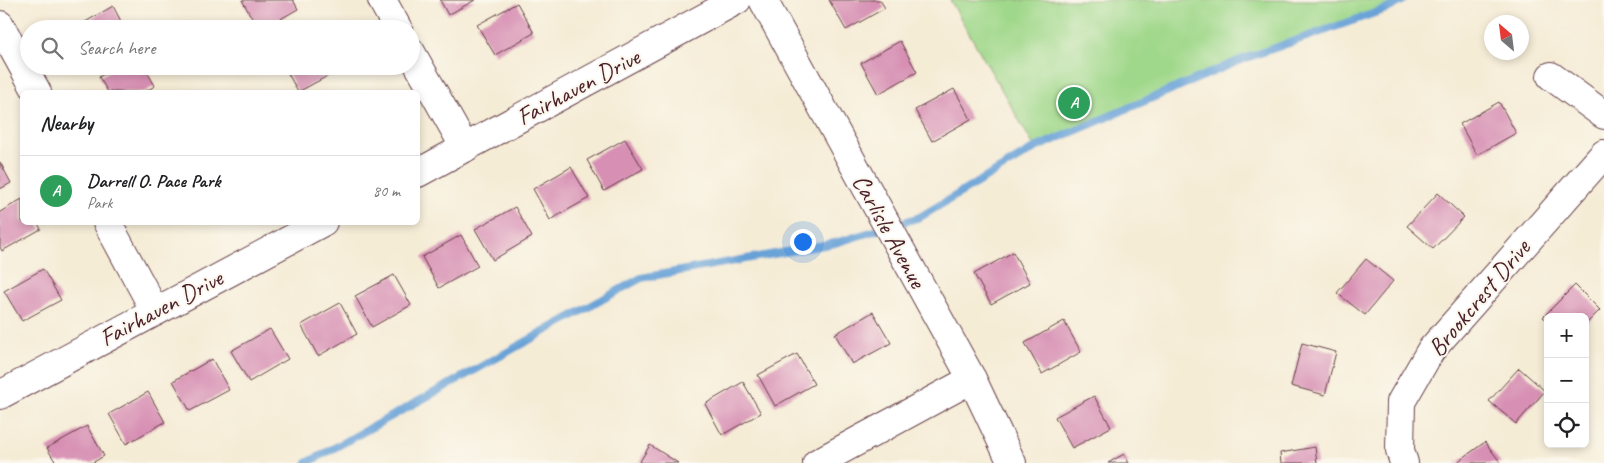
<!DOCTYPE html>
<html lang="en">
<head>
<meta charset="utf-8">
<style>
  :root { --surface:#fff; --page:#f6f6f6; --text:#202124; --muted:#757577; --line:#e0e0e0; --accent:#ea580c }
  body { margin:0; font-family:Caveat,sans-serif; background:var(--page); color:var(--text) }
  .controls { position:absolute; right:15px; bottom:15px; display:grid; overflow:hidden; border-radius:8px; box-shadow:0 2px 8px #0003 }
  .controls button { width:45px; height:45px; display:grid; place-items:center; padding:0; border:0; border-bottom:1px solid var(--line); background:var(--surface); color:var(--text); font:25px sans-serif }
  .compass { position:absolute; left:1484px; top:15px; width:45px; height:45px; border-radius:50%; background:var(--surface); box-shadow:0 2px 8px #0003; rotate:332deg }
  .you { position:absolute; left:802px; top:241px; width:18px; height:18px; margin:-12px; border:4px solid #fff; border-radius:50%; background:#1a73e8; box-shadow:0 0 0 8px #1a73e833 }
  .badge { display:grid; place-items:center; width:32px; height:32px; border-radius:50%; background:var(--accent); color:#fff; font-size:16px; font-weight:700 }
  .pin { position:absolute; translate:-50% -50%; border:2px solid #fff; box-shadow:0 1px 5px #0006 }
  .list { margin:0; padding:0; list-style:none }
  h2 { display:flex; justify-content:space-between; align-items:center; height:65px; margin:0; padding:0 20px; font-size:21px }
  h2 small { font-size:16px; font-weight:400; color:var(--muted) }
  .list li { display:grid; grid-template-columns:32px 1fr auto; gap:15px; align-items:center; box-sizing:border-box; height:70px; padding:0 20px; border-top:1px solid var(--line) }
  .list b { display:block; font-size:19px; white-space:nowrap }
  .list p { margin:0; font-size:16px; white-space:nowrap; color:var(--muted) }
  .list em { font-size:16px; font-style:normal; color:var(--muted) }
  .icon { flex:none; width:28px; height:28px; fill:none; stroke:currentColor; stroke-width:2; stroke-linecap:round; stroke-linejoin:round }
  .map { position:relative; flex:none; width:1604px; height:463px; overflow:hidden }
  .search { position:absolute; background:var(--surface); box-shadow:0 2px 8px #0003; left:20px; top:20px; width:400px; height:55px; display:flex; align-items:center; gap:12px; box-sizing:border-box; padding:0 18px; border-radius:28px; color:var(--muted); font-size:19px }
  .panel { position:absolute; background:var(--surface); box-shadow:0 2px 8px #0003; left:20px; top:90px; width:400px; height:135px; border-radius:8px }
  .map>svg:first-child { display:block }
</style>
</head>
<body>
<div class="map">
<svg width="1604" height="463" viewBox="0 0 1604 463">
  <rect width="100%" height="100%" fill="#fbf7ec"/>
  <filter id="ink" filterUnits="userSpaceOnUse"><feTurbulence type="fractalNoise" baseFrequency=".02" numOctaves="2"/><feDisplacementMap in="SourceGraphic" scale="10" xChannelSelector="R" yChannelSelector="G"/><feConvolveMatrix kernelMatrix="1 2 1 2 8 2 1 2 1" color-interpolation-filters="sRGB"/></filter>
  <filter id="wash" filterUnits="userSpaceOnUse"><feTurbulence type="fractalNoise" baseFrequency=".0096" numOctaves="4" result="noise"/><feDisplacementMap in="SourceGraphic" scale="20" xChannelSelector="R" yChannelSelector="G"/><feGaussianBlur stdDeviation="1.12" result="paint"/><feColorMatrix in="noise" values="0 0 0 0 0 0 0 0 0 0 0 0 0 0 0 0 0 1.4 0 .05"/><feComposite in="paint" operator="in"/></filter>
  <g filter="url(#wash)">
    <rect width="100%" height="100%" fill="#f5ecd6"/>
    <path fill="#a0d88b" stroke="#757c5b" d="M 950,0 L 1404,0 L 1389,8 L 1243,59 L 1035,148 Z"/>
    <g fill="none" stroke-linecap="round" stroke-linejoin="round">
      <path stroke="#67a1d7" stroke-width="8" d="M 307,463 L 641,278 L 835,243 L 920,217 L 1035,148 L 1243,59 L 1389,8 L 1404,0"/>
    </g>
    <g id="blocks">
      <g fill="#d78fb3">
        <path d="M 242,0 L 293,0 L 298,9 L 263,29 L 258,29 Z"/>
        <path d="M 440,0 L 475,0 L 448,15 Z"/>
        <path d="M 829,0 L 880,0 L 885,8 L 846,30 Z"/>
        <path d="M 517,3 L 534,33 L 495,55 L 477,25 Z"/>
        <path d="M 113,6 L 125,29 L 73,29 Z"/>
        <path d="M 900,41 L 917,72 L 878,94 L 861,63 Z"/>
        <path d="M 118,66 L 144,66 L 155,86 L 144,92 L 108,92 L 99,77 Z"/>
        <path d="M 284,66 L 335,66 L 337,71 L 298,92 Z"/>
        <path d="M 954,89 L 971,119 L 932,141 L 915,110 Z"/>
        <path d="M 1499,102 L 1516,133 L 1477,155 L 1460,124 Z"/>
        <path d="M 625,139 L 643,169 L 604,191 L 587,160 Z"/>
        <path d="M 0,162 L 11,183 L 0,189 Z"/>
        <path d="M 571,167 L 589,198 L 550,220 L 533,189 Z"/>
        <path d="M 1438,193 L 1464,217 L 1433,249 L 1407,226 Z"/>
        <path d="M 22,199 L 22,222 L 37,222 L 41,229 L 2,251 L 0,247 L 0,212 Z"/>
        <path d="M 515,207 L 532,237 L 493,260 L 475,229 Z"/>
        <path d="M 461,235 L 478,266 L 439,288 L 422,257 Z"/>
        <path d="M 1013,252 L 1030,283 L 991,304 L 974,274 Z"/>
        <path d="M 1366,259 L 1393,281 L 1365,315 L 1337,293 Z"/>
        <path d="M 43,269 L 61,300 L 22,321 L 4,291 Z"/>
        <path d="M 394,275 L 411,305 L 372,327 L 355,296 Z"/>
        <path d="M 1575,285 L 1600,310 L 1585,325 L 1585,317 L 1548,317 L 1548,321 L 1543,317 Z"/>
        <path d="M 340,303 L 357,334 L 318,356 L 301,325 Z"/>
        <path d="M 873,312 L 891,343 L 852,364 L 835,334 Z"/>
        <path d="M 1064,321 L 1081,352 L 1042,374 L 1025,343 Z"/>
        <path d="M 270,329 L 288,359 L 249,382 L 231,351 Z"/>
        <path d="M 1302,343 L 1336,352 L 1325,395 L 1291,386 Z"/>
        <path d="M 797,354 L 814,384 L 775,406 L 758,375 Z"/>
        <path d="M 212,359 L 229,390 L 190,411 L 173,381 Z"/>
        <path d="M 1519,368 L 1545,391 L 1516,424 L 1489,401 Z"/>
        <path d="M 743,382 L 761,413 L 722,435 L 705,404 Z"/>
        <path d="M 148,392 L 165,422 L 126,444 L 109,414 Z"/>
        <path d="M 1094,396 L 1111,427 L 1072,448 L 1055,417 Z"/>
        <path d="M 87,426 L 104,456 L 92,463 L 56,463 L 47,448 Z"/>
        <path d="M 1485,442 L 1501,463 L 1456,463 Z"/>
        <path d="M 650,445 L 678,463 L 639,463 Z"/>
        <path d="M 1315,447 L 1317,463 L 1281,463 L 1280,453 Z"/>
        <path d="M 1124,454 L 1129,463 L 1108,463 Z"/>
      </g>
    </g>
  </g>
  <g filter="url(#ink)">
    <use href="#blocks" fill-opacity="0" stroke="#643e45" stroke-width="1"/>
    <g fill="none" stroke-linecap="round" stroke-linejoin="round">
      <defs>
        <g id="minor">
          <path d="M 382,0 L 398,29"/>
          <path d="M 763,0 L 972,379 L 1012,463"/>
          <path d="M 0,25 L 37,92"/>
          <path d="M 411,52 L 465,148"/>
          <path d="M 1551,76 L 1604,115"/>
          <path d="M 418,173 L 737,0"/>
          <path d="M 107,222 L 155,311"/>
          <path d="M 0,395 L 323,222"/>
          <path d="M 817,463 L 972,379"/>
          <path d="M 1404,463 L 1400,450 L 1401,402 L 1431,350 L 1604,154"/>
        </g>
      </defs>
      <use href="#minor" stroke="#643e45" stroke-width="30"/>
      <use href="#minor" stroke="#fff" stroke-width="28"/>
    </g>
  </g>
  <g text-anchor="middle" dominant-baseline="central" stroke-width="4" stroke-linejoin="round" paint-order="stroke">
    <g font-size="25" fill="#4a1f2b" stroke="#fbf7ec">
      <text transform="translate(578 87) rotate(-28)">Fairhaven Drive</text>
      <text transform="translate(889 231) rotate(61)">Carlisle Avenue</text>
      <text transform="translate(1479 298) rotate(-50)">Brookcrest Drive</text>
      <text transform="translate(161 308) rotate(-28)">Fairhaven Drive</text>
    </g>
  </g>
</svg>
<div class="controls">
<button>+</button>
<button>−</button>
<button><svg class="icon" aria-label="locate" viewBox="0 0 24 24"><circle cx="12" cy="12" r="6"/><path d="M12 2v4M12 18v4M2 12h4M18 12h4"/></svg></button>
</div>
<svg class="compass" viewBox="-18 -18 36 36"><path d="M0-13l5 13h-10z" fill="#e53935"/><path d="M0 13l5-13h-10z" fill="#757577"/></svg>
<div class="you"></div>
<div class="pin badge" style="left:1074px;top:103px;background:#2e9e5b">A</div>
<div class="search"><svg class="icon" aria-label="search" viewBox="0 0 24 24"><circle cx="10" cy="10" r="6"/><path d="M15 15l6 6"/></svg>Search here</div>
<section class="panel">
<h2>Nearby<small></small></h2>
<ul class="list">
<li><span class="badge" style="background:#2e9e5b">A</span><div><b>Darrell O. Pace Park</b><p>Park</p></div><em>80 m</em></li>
</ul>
</section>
</div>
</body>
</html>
